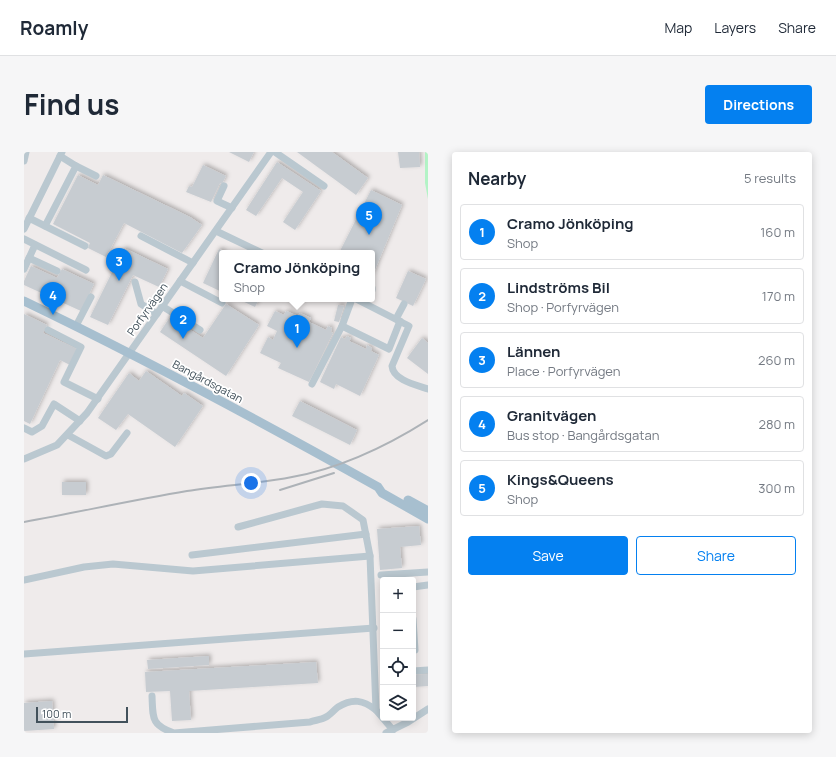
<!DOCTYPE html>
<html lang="en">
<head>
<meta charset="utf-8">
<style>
  :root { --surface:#fff; --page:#f6f6f7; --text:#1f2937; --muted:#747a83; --line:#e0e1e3; --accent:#0480f0 }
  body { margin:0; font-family:Manrope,sans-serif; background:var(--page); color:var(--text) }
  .controls { position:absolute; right:12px; bottom:12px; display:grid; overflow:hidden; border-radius:4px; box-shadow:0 2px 10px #0003 }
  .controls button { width:36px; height:36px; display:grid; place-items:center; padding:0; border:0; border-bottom:1px solid var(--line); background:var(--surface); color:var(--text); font:20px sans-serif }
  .scale { position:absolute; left:12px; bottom:10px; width:92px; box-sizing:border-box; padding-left:4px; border:2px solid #42515b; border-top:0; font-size:11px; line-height:14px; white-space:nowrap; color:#42515b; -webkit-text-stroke:3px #fff; paint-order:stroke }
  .you { position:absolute; left:227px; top:331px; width:14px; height:14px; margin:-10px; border:3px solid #fff; border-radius:50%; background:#1a73e8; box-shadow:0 0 0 6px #1a73e833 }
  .badge { display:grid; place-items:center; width:26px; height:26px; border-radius:50%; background:var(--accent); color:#fff; font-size:13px; font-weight:700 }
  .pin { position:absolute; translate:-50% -33px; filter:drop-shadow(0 1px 2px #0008) }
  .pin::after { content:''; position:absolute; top:21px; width:14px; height:12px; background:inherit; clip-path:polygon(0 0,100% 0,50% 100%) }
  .popup { position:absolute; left:195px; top:98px; width:156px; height:52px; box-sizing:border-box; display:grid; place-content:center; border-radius:4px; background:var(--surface); filter:drop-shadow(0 1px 3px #0005); font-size:13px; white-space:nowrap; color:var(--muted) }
  .popup b { font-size:15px; color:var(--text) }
  .popup::after { content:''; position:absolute; left:50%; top:100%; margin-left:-8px; border:8px solid transparent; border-top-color:var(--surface) }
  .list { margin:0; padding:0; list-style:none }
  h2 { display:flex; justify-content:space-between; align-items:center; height:52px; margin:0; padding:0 16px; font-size:17px }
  h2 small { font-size:13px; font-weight:400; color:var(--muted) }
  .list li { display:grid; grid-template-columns:26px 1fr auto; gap:12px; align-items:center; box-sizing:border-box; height:56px; margin:0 8px 8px; padding:0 8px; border:1px solid var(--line); border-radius:4px }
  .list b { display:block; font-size:15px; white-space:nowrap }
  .list p { margin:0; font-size:13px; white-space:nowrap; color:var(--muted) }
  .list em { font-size:13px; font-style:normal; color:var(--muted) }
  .actions { display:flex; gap:8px; padding:12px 16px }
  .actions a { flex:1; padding:9px 0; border:1px solid var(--accent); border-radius:4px; text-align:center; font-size:14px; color:var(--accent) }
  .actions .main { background:var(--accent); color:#fff }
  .icon { flex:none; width:22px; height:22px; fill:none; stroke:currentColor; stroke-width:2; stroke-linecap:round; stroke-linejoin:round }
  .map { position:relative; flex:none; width:404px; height:581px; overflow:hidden; border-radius:4px }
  header { display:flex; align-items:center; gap:24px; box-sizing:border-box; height:56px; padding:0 20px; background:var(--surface); border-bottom:1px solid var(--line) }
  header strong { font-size:19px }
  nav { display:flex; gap:22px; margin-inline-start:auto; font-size:14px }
  .intro { display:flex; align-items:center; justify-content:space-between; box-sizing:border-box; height:96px; padding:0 24px }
  h1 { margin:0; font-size:28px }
  .button { padding:10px 18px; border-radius:4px; background:var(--accent); color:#fff; font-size:14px; font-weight:700 }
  main { display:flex; gap:24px; padding:0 24px }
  aside { flex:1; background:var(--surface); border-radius:4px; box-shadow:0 2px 10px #0003 }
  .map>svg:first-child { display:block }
</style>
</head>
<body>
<header>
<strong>Roamly</strong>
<nav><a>Map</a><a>Layers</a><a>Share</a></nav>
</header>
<div class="intro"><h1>Find us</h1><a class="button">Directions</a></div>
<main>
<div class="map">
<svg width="404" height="581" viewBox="0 0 404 581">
  <defs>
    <filter id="shadow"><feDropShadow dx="2" dy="-2" stdDeviation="2" flood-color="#0004"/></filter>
  </defs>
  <rect width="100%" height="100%" fill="#efebeb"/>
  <path fill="#b3f3c6" d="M 401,0 L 404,0 L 404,47 L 401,31 Z"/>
  <g fill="#c7ccd1" filter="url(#shadow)">
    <path d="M 205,0 L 230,0 L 225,10 Z"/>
    <path d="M 273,0 L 308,0 L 344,26 L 332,43 Z"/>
    <path d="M 374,0 L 395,0 L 396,15 L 376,16 Z"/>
    <path d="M 253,10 L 297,39 L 271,78 L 259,70 L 279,40 L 258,26 L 232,64 L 222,58 Z"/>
    <path d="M 179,13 L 202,24 L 198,32 L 196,31 L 187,50 L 162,40 L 165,34 L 168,35 Z"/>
    <path d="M 54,23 L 74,33 L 79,23 L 166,65 L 178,73 L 158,101 L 100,71 L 82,105 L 64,96 L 66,91 L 29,72 Z"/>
    <path d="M 347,38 L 378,53 L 348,125 L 348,101 L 315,101 Z"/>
    <path d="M 100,96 L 144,117 L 135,135 L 109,123 L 84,173 L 66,165 Z"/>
    <path d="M 195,97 L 204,101 L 198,101 L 198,140 L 179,131 Z"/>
    <path d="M 7,114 L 33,126 L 38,117 L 70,132 L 57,159 L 0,133 L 0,129 Z"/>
    <path d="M 384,119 L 402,127 L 389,154 L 372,146 Z"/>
    <path d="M 214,147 L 235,147 L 231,155 Z"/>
    <path d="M 202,152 L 235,173 L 202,224 L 136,180 L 146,165 L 179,186 Z"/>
    <path d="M 314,153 L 320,154 L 315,170 L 310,169 Z"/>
    <path d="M 251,159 L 260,163 L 262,159 L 274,164 L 276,161 L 287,166 L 285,170 L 302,178 L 304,174 L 308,176 L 307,180 L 309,181 L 285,230 L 254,216 L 257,211 L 236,201 L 244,185 L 249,188 L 253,179 L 243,174 Z"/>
    <path d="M 0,162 L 23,173 L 19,181 L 53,197 L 46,213 L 36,208 L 6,272 L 0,269 Z"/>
    <path d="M 323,184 L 327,186 L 325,189 L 342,197 L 343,193 L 348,196 L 347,199 L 355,203 L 336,244 L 312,232 L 310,237 L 296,230 L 317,185 L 321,187 Z"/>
    <path d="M 398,186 L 404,191 L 404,222 L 383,206 Z"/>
    <path d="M 122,219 L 158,244 L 160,241 L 179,254 L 151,295 L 104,262 L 92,278 L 74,266 L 105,221 L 115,229 Z"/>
    <path d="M 276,249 L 333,278 L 326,293 L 268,264 Z"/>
    <rect x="38" y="330" width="24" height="13"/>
    <path d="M 395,374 L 397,393 L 376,395 L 378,416 L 356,418 L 353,377 Z"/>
    <path d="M 185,504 L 185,513 L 124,517 L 123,508 Z"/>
    <path d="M 292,510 L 294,531 L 165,539 L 167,568 L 148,569 L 146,539 L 122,540 L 121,520 Z"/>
    <path d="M 404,522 L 404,534 L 389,535 L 389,523 Z"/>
    <path d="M 28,549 L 30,577 L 0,579 L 0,551 Z"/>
  </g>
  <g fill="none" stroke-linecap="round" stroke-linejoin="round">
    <g stroke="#bac8d0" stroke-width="7">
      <path d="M 251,0 L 300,34"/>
      <path d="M 0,9 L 2,0"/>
      <path d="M 52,14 L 72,24"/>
      <path d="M 200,34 L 193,49 L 208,56"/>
      <path d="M 5,66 L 61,94"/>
      <path d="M 21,74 L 52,14 L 36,4"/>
      <path d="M 0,77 L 38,0"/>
      <path d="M 192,79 L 238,101"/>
      <path d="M 117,84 L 169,111"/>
      <path d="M 0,87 L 62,118"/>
      <path d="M 5,106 L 33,119"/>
      <path d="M 0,117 L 11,93"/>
      <path d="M 156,129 L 198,151"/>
      <path d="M 111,130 L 117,152 L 133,162"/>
      <path d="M 348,136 L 348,138"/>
      <path d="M 332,147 L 385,174 L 368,214 C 369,228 392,233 404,237"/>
      <path d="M 138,154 L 176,178"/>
      <path d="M 372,167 L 380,152"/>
      <path d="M 52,174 L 67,145"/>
      <path d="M 318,174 L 365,197 L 376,169"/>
      <path d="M 24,178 L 57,195 L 40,230 L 74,247"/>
      <path d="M 288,232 L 318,174 L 328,147"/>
      <path d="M 0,276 L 8,280 L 18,274 L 30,252 L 56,269"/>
      <path d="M 44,283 L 82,304 L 87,302 L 103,281"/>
      <path d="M 0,307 L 33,293 L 63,261 L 247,0"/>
      <path d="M 214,375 L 298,352 L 319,354 L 339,368 L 346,404 L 352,558 L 369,578"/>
      <path d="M 168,403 L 342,382"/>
      <path d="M 357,423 L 404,420"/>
      <path d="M 0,428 L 60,415 L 89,412 L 169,419 L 346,404"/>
      <path d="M 389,435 L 404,433"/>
      <path d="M 389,467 L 391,498"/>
      <path d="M 0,502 L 350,476"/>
      <path d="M 389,519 L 404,518"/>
      <path d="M 128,544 C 129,566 127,573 150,581 L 286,570 C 291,568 297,568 302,565 C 306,563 310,558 314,555 C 329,546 339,548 352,558"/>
      <path d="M 362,581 L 384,570 L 404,557"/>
    </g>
    <g stroke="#a7bfcf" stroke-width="9">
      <path d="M 0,149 C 121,207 238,270 354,335 L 358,341 L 404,367"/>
      <path d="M 384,348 L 404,359"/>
    </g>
    <g stroke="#adb2b7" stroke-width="2">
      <path d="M 256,338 L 310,321"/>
      <path d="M 0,370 C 55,360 109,348 163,339 C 198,333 234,332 268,325 C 317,316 363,294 404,268"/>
    </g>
  </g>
  <g text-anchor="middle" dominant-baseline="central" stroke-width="3.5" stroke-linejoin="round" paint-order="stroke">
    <g font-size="11" fill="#42515b" stroke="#fff">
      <text transform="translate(123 157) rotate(-55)">Porfyrvägen</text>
      <text transform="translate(184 229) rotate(28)">Bangårdsgatan</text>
    </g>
  </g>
</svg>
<div class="controls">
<button>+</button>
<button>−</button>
<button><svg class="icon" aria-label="locate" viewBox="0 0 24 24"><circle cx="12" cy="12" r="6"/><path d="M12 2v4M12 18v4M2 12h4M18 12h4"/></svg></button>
<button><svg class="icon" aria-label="layers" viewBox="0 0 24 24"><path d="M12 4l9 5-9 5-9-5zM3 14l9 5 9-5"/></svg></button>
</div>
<div class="scale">100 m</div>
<div class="you"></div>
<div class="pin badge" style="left:273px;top:196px">1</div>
<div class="popup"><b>Cramo Jönköping</b>Shop</div>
<div class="pin badge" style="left:159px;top:187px">2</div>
<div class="pin badge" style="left:95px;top:129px">3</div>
<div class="pin badge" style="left:29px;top:163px">4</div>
<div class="pin badge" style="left:345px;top:83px">5</div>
</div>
<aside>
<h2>Nearby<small>5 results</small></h2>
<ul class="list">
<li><span class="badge">1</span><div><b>Cramo Jönköping</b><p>Shop</p></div><em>160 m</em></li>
<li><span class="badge">2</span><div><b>Lindströms Bil</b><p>Shop · Porfyrvägen</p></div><em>170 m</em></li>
<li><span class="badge">3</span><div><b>Lännen</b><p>Place · Porfyrvägen</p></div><em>260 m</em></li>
<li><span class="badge">4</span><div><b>Granitvägen</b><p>Bus stop · Bangårdsgatan</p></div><em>280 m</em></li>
<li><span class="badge">5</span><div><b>Kings&amp;Queens</b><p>Shop</p></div><em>300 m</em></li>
</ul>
<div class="actions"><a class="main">Save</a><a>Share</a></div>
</aside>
</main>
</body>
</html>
